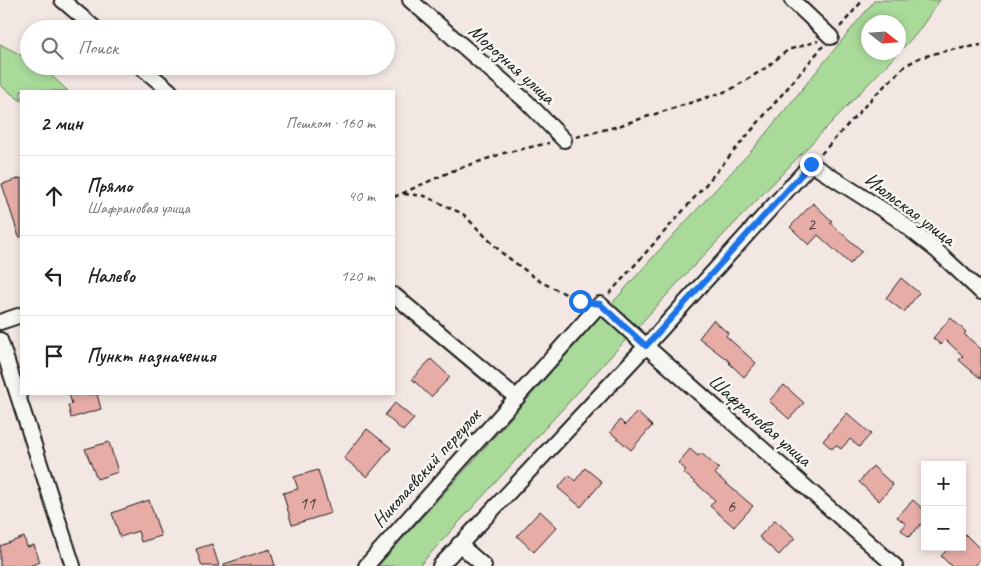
<!DOCTYPE html>
<html lang="ru">
<head>
<meta charset="utf-8">
<style>
  :root { --surface:#fff; --page:#f2f2f2; --text:#222; --muted:#767676; --line:#e0e0e0 }
  body { margin:0; font-family:Caveat,sans-serif; background:var(--page); color:var(--text) }
  .controls { position:absolute; right:15px; bottom:15px; display:grid; overflow:hidden; border-radius:0px; box-shadow:0 2px 8px #0003 }
  .controls button { width:45px; height:45px; display:grid; place-items:center; padding:0; border:0; border-bottom:1px solid var(--line); background:var(--surface); color:var(--text); font:25px sans-serif }
  .compass { position:absolute; left:861px; top:15px; width:45px; height:45px; border-radius:50%; background:var(--surface); box-shadow:0 2px 8px #0003; rotate:107deg }
  .stop { position:absolute; width:15px; height:15px; margin:-11px; border:4px solid #1a73e8; border-radius:50%; background:#fff }
  .stop.end { background:#1a73e8; border-color:#fff; box-shadow:0 1px 5px #0008 }
  .list { margin:0; padding:0; list-style:none }
  h2 { display:flex; justify-content:space-between; align-items:center; height:65px; margin:0; padding:0 20px; font-size:21px }
  h2 small { font-size:16px; font-weight:400; color:var(--muted) }
  .list li { display:grid; grid-template-columns:32px 1fr auto; gap:15px; align-items:center; box-sizing:border-box; height:80px; padding:0 20px; border-top:1px solid var(--line) }
  .list b { display:block; font-size:19px; white-space:nowrap }
  .list p { margin:0; font-size:16px; white-space:nowrap; color:var(--muted) }
  .list em { font-size:16px; font-style:normal; color:var(--muted) }
  .icon { flex:none; width:28px; height:28px; fill:none; stroke:currentColor; stroke-width:2; stroke-linecap:round; stroke-linejoin:round }
  .map { position:relative; flex:none; width:981px; height:566px; overflow:hidden }
  .search { position:absolute; background:var(--surface); box-shadow:0 2px 8px #0003; left:20px; top:20px; width:375px; height:55px; display:flex; align-items:center; gap:12px; box-sizing:border-box; padding:0 18px; border-radius:28px; color:var(--muted); font-size:19px }
  .panel { position:absolute; background:var(--surface); box-shadow:0 2px 8px #0003; left:20px; top:90px; width:375px; height:305px; border-radius:0px }
  .map>svg:first-child { display:block }
</style>
</head>
<body>
<div class="map">
<svg width="981" height="566" viewBox="0 0 981 566">
  <rect width="100%" height="100%" fill="#f3e7e3"/>
  <filter id="ink" filterUnits="userSpaceOnUse"><feTurbulence type="fractalNoise" baseFrequency=".02" numOctaves="2"/><feDisplacementMap in="SourceGraphic" scale="10" xChannelSelector="R" yChannelSelector="G"/><feConvolveMatrix kernelMatrix="1 2 1 2 8 2 1 2 1" color-interpolation-filters="sRGB"/></filter>
  <g filter="url(#ink)">
    <g fill="#a9da9a" stroke="#627b5b">
      <path d="M 875,0 L 940,0 L 917,33 L 899,52 L 898,22 L 868,22 L 868,52 L 898,53 L 686,274 L 419,566 L 378,566 L 465,470 L 653,257 L 753,149 Z"/>
      <path d="M 0,44 L 29,59 L 29,66 L 41,66 L 68,91 L 21,91 L 21,101 L 0,85 Z"/>
    </g>
    <g fill="#e7aca6" stroke="#1c1c1c">
      <path d="M 21,178 L 21,237 L 19,237 L 2,184 Z"/>
      <path d="M 813,203 L 832,221 L 830,223 L 862,251 L 850,264 L 818,235 L 809,245 L 790,227 Z"/>
      <path d="M 901,278 L 919,293 L 904,312 L 886,298 Z"/>
      <path d="M 951,318 L 966,332 L 964,334 L 981,349 L 981,379 L 959,360 L 963,356 L 946,340 L 941,345 L 933,338 Z"/>
      <path d="M 713,320 L 728,333 L 726,336 L 756,363 L 744,377 L 729,363 L 730,362 L 699,338 Z"/>
      <path d="M 431,359 L 450,377 L 431,397 L 412,379 Z"/>
      <path d="M 784,385 L 804,403 L 789,419 L 769,401 Z"/>
      <path d="M 69,394 L 97,394 L 101,409 L 71,418 L 68,405 L 72,404 Z"/>
      <path d="M 395,403 L 414,419 L 403,431 L 385,415 Z"/>
      <path d="M 637,412 L 652,426 L 631,450 L 610,432 L 620,420 L 625,425 Z"/>
      <path d="M 847,413 L 871,434 L 859,447 L 850,439 L 841,449 L 836,445 L 832,449 L 823,441 Z"/>
      <path d="M 367,429 L 391,448 L 367,477 L 344,458 Z"/>
      <path d="M 109,442 L 118,472 L 97,479 L 85,449 Z"/>
      <path d="M 690,449 L 698,456 L 701,453 L 719,469 L 715,474 L 753,506 L 734,527 L 710,506 L 715,500 L 683,472 L 686,470 L 678,463 Z"/>
      <path d="M 873,466 L 893,485 L 879,501 L 859,482 Z"/>
      <path d="M 585,468 L 602,482 L 581,507 L 558,488 L 569,475 L 575,481 Z"/>
      <path d="M 318,470 L 331,513 L 292,525 L 283,493 L 298,489 L 294,477 Z"/>
      <path d="M 149,500 L 161,536 L 141,542 L 138,531 L 120,537 L 112,513 Z"/>
      <path d="M 913,500 L 925,511 L 925,520 L 909,537 L 901,530 L 906,524 L 897,517 Z"/>
      <path d="M 540,511 L 557,527 L 534,552 L 517,536 Z"/>
      <path d="M 775,520 L 795,538 L 779,555 L 759,537 Z"/>
      <path d="M 962,531 L 981,550 L 981,559 L 973,566 L 951,566 L 941,556 L 950,547 L 962,547 Z"/>
      <path d="M 24,537 L 27,547 L 34,545 L 40,562 L 29,566 L 0,566 L 0,546 Z"/>
      <path d="M 212,544 L 219,566 L 202,566 L 196,549 Z"/>
      <path d="M 270,549 L 275,566 L 224,566 L 224,564 Z"/>
    </g>
    <g fill="none" stroke-linecap="round" stroke-linejoin="round">
      <defs>
        <g id="minor">
          <path d="M 62,0 L 96,29"/>
          <path d="M 410,0 L 527,102 L 564,140"/>
          <path d="M 792,0 L 831,37"/>
          <path d="M 140,66 L 170,91"/>
          <path d="M 394,295 L 517,398"/>
          <path d="M 0,322 L 21,315"/>
          <path d="M 0,340 L 73,566"/>
          <path d="M 459,544 L 484,566"/>
          <path d="M 366,566 L 600,304 L 646,346 L 895,566"/>
          <path d="M 440,566 L 646,346 L 811,164 L 896,218 L 936,250 L 981,292"/>
        </g>
      </defs>
      <use href="#minor" stroke="#1c1c1c" stroke-width="18"/>
      <g stroke="#1c1c1c" stroke-width="2.5" stroke-dasharray="5 4" stroke-linecap="butt">
        <path d="M 840,27 L 863,0"/>
        <path d="M 576,137 L 615,127 L 730,90 L 764,69 L 788,50 L 818,41"/>
        <path d="M 821,154 L 873,97 L 905,66 L 919,58 L 940,52 L 981,45"/>
        <path d="M 404,194 L 425,196 L 463,214 L 502,253 L 541,282 L 580,301 L 584,301"/>
        <path d="M 394,197 L 452,171 L 504,153 L 549,143"/>
        <path d="M 609,294 L 690,203 L 823,46"/>
      </g>
      <use href="#minor" stroke="#f6f6f2" stroke-width="14"/>
    </g>
  </g>
  <g fill="none" stroke-linecap="round" stroke-linejoin="round" filter="url(#ink)">
    <path stroke="#1a73e8" stroke-width="6" d="M 580,301 L 600,304 L 646,346 L 811,164"/>
  </g>
  <g text-anchor="middle" dominant-baseline="central" stroke-width="5" stroke-linejoin="round" paint-order="stroke">
    <g font-size="18" fill="#4f403e">
      <text x="811" y="224">2</text>
      <text x="307" y="503">11</text>
      <text x="731" y="506">6</text>
    </g>
    <g font-size="20" fill="#1c1c1c" stroke="#f6f6f2">
      <text transform="translate(512 64) rotate(42)">Морозная улица</text>
      <text transform="translate(910 209) rotate(37)">Июльская улица</text>
      <text transform="translate(760 420) rotate(41)">Шафрановая улица</text>
      <text transform="translate(426 468) rotate(-48)">Николаевский переулок</text>
    </g>
  </g>
</svg>
<div class="controls">
<button>+</button>
<button>−</button>
</div>
<svg class="compass" viewBox="-18 -18 36 36"><path d="M0-13l5 13h-10z" fill="#e53935"/><path d="M0 13l5-13h-10z" fill="#767676"/></svg>
<div class="stop" style="left:580px;top:301px"></div>
<div class="stop end" style="left:811px;top:164px"></div>
<div class="search"><svg class="icon" aria-label="search" viewBox="0 0 24 24"><circle cx="10" cy="10" r="6"/><path d="M15 15l6 6"/></svg>Поиск</div>
<section class="panel">
<h2>2 мин<small>Пешком · 160 m</small></h2>
<ul class="list">
<li><svg class="icon" aria-label="ahead" viewBox="0 0 24 24"><path d="M12 20V5M6 11l6-6 6 6"/></svg><div><b>Прямо</b><p>Шафрановая улица</p></div><em>40 m</em></li>
<li><svg class="icon" aria-label="left" viewBox="0 0 24 24"><path d="M17 20v-9H6M10 6l-5 5 5 5"/></svg><div><b>Налево</b></div><em>120 m</em></li>
<li><svg class="icon" aria-label="arrive" viewBox="0 0 24 24"><path d="M6 21V4h12l-3 4 3 4H6"/></svg><div><b>Пункт назначения</b></div></li>
</ul>
</section>
</div>
</body>
</html>
